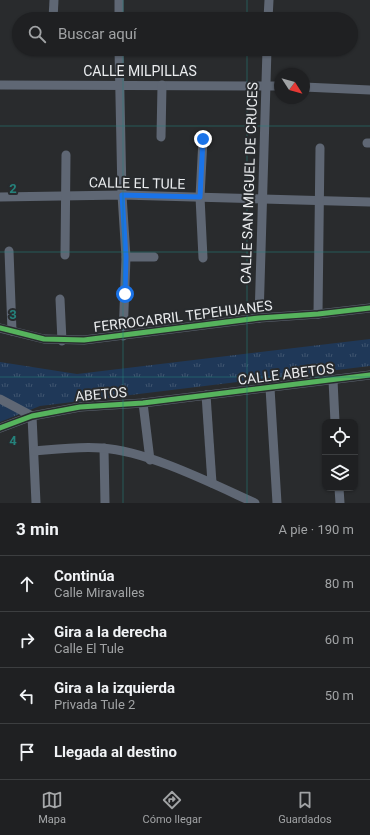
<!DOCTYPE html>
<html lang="es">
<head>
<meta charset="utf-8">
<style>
  :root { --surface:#1f2022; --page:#2c2d2f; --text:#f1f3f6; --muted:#a1a3a5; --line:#3c3e40; --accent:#a6a8aa }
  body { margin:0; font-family:Roboto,sans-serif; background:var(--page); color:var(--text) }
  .controls { position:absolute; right:12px; bottom:12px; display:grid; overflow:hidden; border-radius:8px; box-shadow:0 1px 3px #0004 }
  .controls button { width:36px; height:36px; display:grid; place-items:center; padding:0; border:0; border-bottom:1px solid var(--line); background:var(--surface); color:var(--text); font:20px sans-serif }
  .compass { position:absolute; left:274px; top:68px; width:36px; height:36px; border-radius:50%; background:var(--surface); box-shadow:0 1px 3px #0004; rotate:126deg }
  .stop { position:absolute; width:12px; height:12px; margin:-9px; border:3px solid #1a73e8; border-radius:50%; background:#fff }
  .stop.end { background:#1a73e8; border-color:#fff; box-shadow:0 1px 4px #0008 }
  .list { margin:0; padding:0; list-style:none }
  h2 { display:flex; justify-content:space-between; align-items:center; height:52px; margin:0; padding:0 16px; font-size:17px }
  h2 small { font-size:13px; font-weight:400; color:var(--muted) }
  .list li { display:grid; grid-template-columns:26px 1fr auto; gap:12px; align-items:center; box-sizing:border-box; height:56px; padding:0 16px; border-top:1px solid var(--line) }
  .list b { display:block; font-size:15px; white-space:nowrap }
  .list p { margin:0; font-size:13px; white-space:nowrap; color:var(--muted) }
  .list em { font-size:13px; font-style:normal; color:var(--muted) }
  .icon { flex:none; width:22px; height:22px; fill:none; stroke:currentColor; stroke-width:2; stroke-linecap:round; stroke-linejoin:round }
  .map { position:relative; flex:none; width:370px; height:503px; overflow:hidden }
  .search { position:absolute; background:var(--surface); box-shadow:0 1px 3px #0004; left:12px; right:12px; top:12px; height:44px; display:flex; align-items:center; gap:10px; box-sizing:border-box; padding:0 14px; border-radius:22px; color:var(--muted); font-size:15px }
  .sheet { height:276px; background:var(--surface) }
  nav { display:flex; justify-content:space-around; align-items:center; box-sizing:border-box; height:56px; border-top:1px solid var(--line); background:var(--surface); font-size:11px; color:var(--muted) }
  nav a { display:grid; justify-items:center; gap:2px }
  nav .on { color:var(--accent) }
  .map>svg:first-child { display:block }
</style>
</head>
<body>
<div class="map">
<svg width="370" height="503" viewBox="0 0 370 503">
  <defs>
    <pattern id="grass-tufts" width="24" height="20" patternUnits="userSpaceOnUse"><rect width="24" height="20" fill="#1f3858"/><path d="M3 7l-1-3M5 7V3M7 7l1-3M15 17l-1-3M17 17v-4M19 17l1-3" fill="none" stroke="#405570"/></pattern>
  </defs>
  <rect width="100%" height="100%" fill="#292b2d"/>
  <path fill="url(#grass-tufts)" d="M 370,339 L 370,366 L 40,406 L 0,422 L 0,362 L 77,374 Z"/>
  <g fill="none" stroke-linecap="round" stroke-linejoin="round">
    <g stroke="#5f6774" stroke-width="9">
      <path d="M 119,0 L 119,19"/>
      <path d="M 53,19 L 54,0"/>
      <path d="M 268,19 L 269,0"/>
      <path d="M 119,49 L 122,195 L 126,257 L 123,336"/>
      <path d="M 0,85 L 280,86"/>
      <path d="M 304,87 L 370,90"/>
      <path d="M 161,137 L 162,85"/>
      <path d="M 367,143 L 370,143"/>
      <path d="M 0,197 L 122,195 L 370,202"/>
      <path d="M 9,251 L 12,331"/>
      <path d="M 65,255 L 66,155"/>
      <path d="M 126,257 L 154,257"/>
      <path d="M 203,258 L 200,197 L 203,139"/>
      <path d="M 60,299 L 62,341"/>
      <path d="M 318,314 L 320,148"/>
      <path d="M 259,318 L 267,49"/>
      <path d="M 0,328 L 44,339 L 84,340 L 259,318 L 318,314 L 370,308"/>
      <path d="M 333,380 L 335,422"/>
      <path d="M 270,388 L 277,503"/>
      <path d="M 206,395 L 212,483"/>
      <path d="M 0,399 L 32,416 L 36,503"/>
      <path d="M 143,403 L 150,460"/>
      <path d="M 0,428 L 32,416 L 80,407 L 143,403 L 370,375"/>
      <path d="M 104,448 L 105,503"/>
      <path d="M 35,451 C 57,449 80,446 102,448 C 148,451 213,484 255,503"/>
      <path d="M 339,488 L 340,503"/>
    </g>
    <defs>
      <g id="cycleway">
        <path d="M 0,328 L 44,339 L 84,340 L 259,318 L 318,314 L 370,308"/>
        <path d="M 0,428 L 32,416 L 80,407 L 143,403 L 370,375"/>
      </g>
    </defs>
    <use href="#cycleway" stroke="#282b2e" stroke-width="8"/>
    <use href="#cycleway" stroke="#56b35d" stroke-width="5"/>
  </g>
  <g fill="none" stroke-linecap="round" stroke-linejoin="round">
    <path stroke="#1a73e8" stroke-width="5" d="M 125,294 L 126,257 L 122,195 L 200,197 L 203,139"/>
  </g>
  <path fill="none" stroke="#25827b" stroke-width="1" stroke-opacity="0.55" d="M 123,0 L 123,19M 247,0 L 247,19M 123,49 L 123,503M 247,49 L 247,503M 0,126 L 370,126M 0,252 L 370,252M 0,377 L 370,377"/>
  <g text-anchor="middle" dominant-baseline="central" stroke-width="4" stroke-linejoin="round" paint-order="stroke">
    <g font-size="14" fill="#eaecee" stroke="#282b2e">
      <text x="140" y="71">CALLE MILPILLAS</text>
      <text transform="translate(137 183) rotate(1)">CALLE EL TULE</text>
      <text transform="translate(249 183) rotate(-88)">CALLE SAN MIGUEL DE CRUCES</text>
      <text transform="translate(183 316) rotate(-7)">FERROCARRIL TEPEHUANES</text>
      <text transform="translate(286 374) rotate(-7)">CALLE ABETOS</text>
      <text transform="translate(101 394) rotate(-5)">ABETOS</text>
    </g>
  </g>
  <g font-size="13" text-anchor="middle" font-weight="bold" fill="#25827b" stroke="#282b2e" stroke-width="4" stroke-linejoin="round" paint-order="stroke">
    <text x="13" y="193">2</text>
    <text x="13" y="319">3</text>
    <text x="13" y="445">4</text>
  </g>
</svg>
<div class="controls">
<button><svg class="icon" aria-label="locate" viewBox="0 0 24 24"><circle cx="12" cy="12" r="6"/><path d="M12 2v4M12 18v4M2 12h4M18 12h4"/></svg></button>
<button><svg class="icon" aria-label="layers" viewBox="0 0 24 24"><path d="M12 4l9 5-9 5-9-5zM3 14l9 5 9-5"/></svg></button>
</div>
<svg class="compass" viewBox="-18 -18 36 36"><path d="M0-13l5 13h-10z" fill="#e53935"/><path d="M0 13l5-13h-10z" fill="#a1a3a5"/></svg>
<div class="stop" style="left:125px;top:294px"></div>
<div class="stop end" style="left:203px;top:139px"></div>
<div class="search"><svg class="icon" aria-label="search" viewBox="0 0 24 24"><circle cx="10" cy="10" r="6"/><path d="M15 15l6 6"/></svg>Buscar aquí</div>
</div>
<section class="sheet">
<h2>3 min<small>A pie · 190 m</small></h2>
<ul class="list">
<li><svg class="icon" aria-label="ahead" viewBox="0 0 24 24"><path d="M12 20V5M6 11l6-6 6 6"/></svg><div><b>Continúa</b><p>Calle Miravalles</p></div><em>80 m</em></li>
<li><svg class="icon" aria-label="right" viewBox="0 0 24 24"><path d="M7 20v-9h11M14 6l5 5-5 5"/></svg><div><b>Gira a la derecha</b><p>Calle El Tule</p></div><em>60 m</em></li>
<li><svg class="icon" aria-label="left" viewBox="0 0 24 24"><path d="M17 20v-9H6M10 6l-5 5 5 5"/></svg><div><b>Gira a la izquierda</b><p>Privada Tule 2</p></div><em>50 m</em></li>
<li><svg class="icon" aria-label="arrive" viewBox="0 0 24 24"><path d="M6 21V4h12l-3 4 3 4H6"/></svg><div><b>Llegada al destino</b></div></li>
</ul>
</section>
<nav>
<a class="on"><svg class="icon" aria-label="map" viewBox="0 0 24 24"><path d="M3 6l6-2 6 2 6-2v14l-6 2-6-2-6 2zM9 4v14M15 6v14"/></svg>Mapa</a>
<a><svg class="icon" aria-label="directions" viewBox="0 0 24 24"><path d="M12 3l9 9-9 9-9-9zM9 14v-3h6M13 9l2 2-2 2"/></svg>Cómo llegar</a>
<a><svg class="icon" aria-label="saved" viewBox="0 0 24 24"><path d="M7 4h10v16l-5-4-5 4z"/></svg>Guardados</a>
</nav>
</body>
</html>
